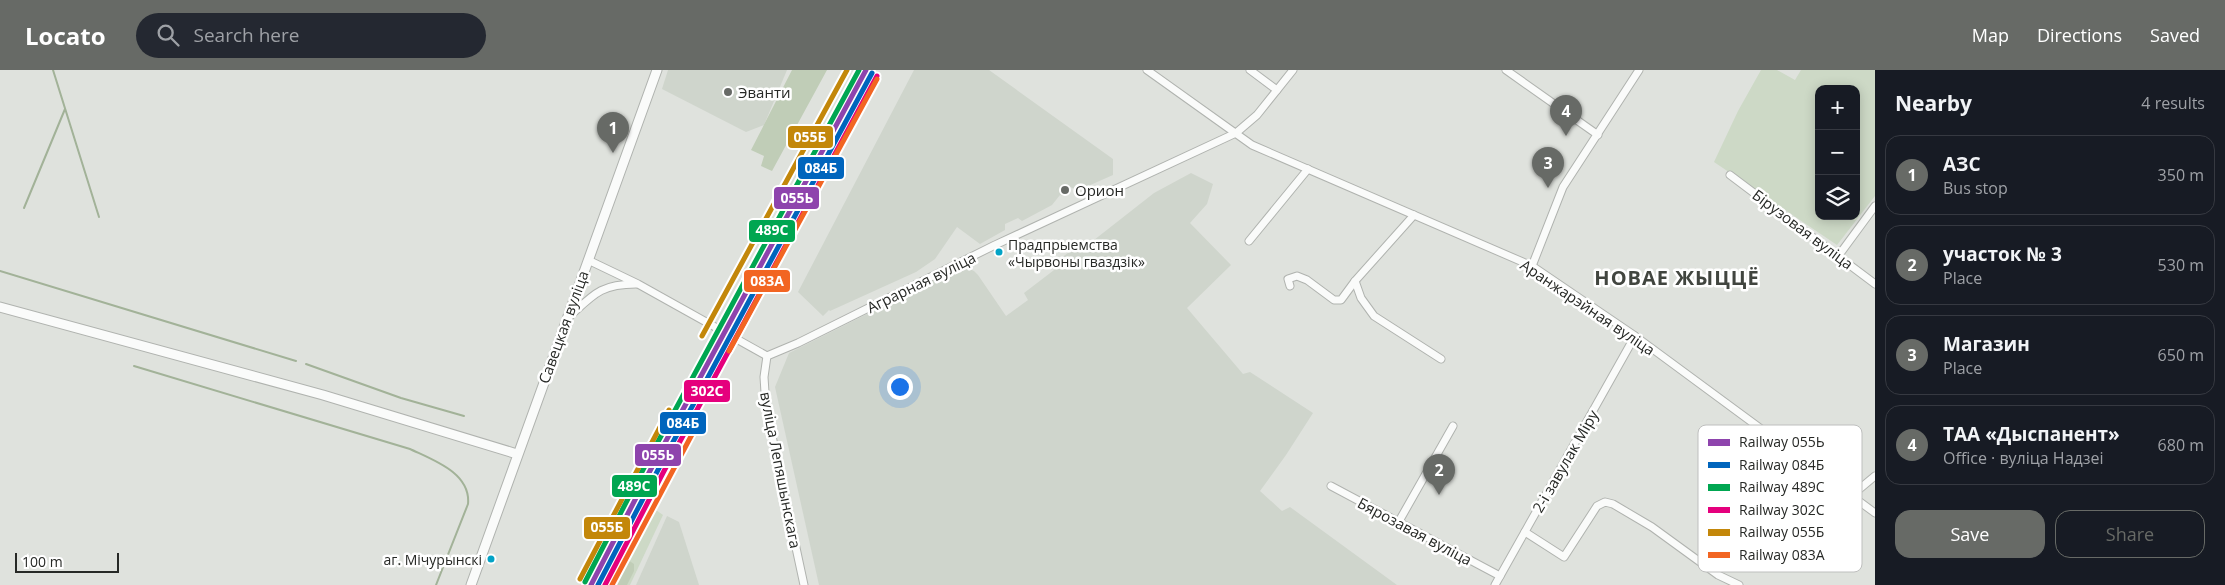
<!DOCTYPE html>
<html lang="en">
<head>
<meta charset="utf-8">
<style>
  :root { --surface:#171b24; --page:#242831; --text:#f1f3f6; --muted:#9ea1a6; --line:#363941; --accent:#676a66 }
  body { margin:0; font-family:"Open Sans",sans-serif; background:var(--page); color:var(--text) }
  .controls { position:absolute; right:15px; top:15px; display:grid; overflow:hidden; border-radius:10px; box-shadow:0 2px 12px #0003 }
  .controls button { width:45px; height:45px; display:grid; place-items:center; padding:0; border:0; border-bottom:1px solid var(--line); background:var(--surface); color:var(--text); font:25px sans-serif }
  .scale { position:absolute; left:15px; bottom:12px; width:104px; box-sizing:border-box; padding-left:5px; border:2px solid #272926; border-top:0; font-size:14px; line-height:18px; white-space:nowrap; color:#272926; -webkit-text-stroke:4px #fff; paint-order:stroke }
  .you { position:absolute; left:899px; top:316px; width:18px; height:18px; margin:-12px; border:4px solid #fff; border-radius:50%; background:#1a73e8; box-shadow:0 0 0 8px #1a73e833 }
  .badge { display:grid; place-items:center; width:32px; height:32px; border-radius:50%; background:var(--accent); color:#fff; font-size:16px; font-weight:700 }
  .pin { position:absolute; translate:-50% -41px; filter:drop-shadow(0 1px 2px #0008) }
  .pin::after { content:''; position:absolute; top:26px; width:18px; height:15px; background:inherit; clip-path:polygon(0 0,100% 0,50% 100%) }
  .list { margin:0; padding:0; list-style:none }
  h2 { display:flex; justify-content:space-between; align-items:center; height:65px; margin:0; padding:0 20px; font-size:21px }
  h2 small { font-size:16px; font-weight:400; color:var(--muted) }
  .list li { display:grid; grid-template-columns:32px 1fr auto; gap:15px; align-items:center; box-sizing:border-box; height:80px; margin:0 10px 10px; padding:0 10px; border:1px solid var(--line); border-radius:15px }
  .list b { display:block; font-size:19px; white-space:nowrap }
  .list p { margin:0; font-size:16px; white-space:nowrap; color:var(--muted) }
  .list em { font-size:16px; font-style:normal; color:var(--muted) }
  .actions { display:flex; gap:10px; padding:15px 20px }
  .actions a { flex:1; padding:11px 0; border:1px solid var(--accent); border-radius:15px; text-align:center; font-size:18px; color:var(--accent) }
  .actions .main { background:var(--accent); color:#fff }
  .icon { flex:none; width:28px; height:28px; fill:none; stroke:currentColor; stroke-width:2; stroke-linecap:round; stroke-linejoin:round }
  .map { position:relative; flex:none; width:1875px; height:515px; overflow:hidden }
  header { display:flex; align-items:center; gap:30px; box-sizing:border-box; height:70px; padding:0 25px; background:var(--accent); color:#fff }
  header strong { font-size:24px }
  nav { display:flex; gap:28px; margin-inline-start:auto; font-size:18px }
  .search { width:350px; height:45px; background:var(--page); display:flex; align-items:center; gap:12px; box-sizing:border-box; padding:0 18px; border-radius:28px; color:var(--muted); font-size:19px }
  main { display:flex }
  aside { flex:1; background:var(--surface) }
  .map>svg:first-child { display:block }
</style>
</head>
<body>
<header>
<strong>Locato</strong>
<div class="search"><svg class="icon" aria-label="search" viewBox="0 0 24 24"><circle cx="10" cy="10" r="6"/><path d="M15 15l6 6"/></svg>Search here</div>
<nav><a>Map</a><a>Directions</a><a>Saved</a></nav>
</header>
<main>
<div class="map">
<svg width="1875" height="515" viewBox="0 0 1875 515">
  <rect width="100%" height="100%" fill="#dfe2dd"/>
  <g fill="#cfd5cc">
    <path d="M 668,0 L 787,0 L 764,55 L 746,62 L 662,19 Z"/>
    <path d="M 914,0 L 989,0 L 1113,89 L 1113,105 L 1079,120 L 1072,118 L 1067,114 L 1059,122 L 1064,126 L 1060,125 L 1052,135 L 1022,151 L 1018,148 L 1005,154 L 1005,160 L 980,174 L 957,157 L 935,189 L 916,202 L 830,241 L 829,240 L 823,246 L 798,222 Z"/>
    <path d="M 1191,103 L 1213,114 L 1207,134 L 1190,153 L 1231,195 L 1187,238 L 1243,304 L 1250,302 L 1313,343 L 1286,385 L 1260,421 L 1282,441 L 1290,437 L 1397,515 L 819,515 L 775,317 L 789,283 L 963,196 L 974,201 L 978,205 L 1006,246 L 1028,230 L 1024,223 L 1058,197 L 1060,199 L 1062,197 L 1057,191 L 1076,177 L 1080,181 L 1154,123 Z"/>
    <path d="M 667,446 L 679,452 L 699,515 L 636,515 Z"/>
  </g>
  <g fill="#cdd9c6" fill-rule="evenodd">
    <path d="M 1761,0 L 1777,0 L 1795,10 L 1801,0 L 1875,0 L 1875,126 L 1837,175 L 1714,92 L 1738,41 ZM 1819,19 L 1856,19 L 1856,146 L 1819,146 Z"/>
    <path d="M 646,433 L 663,445 L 630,515 L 602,515 Z"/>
  </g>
  <g fill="#c0cdb7">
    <path d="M 792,0 L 827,0 L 772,101 L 761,96 L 764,86 L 751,80 Z"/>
    <path d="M 623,490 L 628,490 L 634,494 L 634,501 L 627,515 L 608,515 Z"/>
  </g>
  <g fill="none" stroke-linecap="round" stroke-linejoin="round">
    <g stroke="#a2b298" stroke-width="2">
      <path d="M 53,0 L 99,147"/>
      <path d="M 24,138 L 65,39"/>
      <path d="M 0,201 L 296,291"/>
      <path d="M 306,294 L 401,328 L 464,346"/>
      <path d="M 134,296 L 410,379 C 433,390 471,403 468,434 L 436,515"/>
    </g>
    <defs>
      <g id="minor">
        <path d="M 1147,0 L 1252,75 L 1532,196 L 1635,266 L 1875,443"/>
        <path d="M 1250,0 L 1277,20"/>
        <path d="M 1506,0 L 1598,65"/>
        <path d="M 1730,105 L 1875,214"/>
        <path d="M 1249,171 L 1308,99"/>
        <path d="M 1839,185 L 1875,136"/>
        <path d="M 588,190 L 638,214 L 767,286"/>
        <path d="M 1532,196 L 1563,117 L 1639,0"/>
        <path d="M 1355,211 L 1361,228 L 1374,246 L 1441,289"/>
        <path d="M 1290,216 L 1288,209 L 1297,206 L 1307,210 L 1334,230 L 1341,230 L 1355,211 L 1414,145"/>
        <path d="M 568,248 C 593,225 600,214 636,214"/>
        <path d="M 767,286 L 798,273 L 995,175 L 1236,63 L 1257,45 L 1293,0"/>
        <path d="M 767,286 L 764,307 L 766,338 L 804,515"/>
        <path d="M 1331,416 L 1500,506"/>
        <path d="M 1851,426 L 1875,406"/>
        <path d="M 1398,453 L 1453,356"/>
        <path d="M 1525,462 L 1564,487 L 1597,436 L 1605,432 L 1613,434 L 1652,457 L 1718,505 L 1739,515"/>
        <path d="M 1495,515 L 1635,266"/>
      </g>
      <g id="major">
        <path d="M 0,237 L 323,325 L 517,384"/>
        <path d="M 471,515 L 657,0"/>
      </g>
    </defs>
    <use href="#minor" stroke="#b0b3af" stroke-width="9"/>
    <use href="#major" stroke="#b0b3af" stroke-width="11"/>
    <use href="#minor" stroke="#fafbfa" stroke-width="7"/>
    <use href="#major" stroke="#fafbfa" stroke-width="9"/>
    <defs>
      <path id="rail" d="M 584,515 L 713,272"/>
    </defs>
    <use href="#rail" stroke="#d1d1d0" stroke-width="4"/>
    <use href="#rail" stroke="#fff" stroke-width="2" stroke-dasharray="5.5" stroke-linecap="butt"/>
    <defs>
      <path id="rail-1" d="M 591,515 L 653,395 L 866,0"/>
      <path id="rail-2" d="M 598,515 L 659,398 L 872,3"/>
      <path id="rail-3" d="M 585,512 L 647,392 L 859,0"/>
      <path id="rail-4" d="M 605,515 L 664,401 L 877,6"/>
      <g id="rail-5">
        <path d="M 702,266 L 847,0"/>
        <path d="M 580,509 L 669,340"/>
      </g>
      <g id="rail-6">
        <path d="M 729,281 L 877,9"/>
        <path d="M 612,515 L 697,355"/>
      </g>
    </defs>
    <use href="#rail-1" stroke="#fff" stroke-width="9"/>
    <use href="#rail-2" stroke="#fff" stroke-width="9"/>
    <use href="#rail-3" stroke="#fff" stroke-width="9"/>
    <use href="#rail-4" stroke="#fff" stroke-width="9"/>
    <use href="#rail-5" stroke="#fff" stroke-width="9"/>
    <use href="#rail-6" stroke="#fff" stroke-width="9"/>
    <use href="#rail-1" stroke="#8e44ad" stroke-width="5"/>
    <use href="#rail-2" stroke="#0065bd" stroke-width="5"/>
    <use href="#rail-3" stroke="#00a651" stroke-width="5"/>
    <use href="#rail-4" stroke="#e5007d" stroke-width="5"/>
    <use href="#rail-5" stroke="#c3870a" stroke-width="5"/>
    <use href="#rail-6" stroke="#f26522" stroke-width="5"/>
  </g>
  <g fill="#676a66" stroke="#fff" stroke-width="2">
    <circle cx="728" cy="22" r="5"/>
    <circle cx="1065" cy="120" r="5"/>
  </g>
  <g fill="#02a3c6" stroke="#fff" stroke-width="2">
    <circle cx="999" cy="182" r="4.5"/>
    <circle cx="491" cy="489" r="4.5"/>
  </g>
  <g text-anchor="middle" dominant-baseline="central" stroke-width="5" stroke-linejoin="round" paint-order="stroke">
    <g font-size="14" fill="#272926" stroke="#fff" text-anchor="start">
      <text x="1008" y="174">Прадпрыемства<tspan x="1008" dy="17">«Чырвоны гваздзік»</tspan></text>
      <text x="482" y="489" text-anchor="end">аг. Мічурынскі</text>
    </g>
    <g font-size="15" fill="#272926" stroke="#fff" text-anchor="start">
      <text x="738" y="22">Эванти</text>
      <text x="1075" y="120">Орион</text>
    </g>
    <g font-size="15" fill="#272926" stroke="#fff">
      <text transform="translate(1803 159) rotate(37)">Бірузовая вуліца</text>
      <text transform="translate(921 212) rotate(-26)">Аграрная вуліца</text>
      <text transform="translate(1588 237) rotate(34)">Аранжарэйная вуліца</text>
      <text transform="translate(563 257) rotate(-70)">Савецкая вуліца</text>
      <text transform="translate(1565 391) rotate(-60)">2-і завулак Міру</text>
      <text transform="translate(781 400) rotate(79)">вуліца Лепяшынскага</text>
      <text transform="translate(1415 461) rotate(28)">Бярозавая вуліца</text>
    </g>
    <g font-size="20" font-weight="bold" letter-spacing="1" fill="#41453f" stroke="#fff">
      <text x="1677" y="207">НОВАЕ ЖЫЦЦЁ</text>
    </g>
  </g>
  <rect x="1698" y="355" width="164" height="147" rx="8" fill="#fff" stroke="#bebfbe" stroke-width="1"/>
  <rect x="1708" y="369" width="22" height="7" fill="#8e44ad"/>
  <rect x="1708" y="392" width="22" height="6" fill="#0065bd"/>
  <rect x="1708" y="414" width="22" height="7" fill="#00a651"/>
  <rect x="1708" y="437" width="22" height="6" fill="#e5007d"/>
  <rect x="1708" y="459" width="22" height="7" fill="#c3870a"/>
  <rect x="1708" y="482" width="22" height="6" fill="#f26522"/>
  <g font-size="14" fill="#272926">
    <text x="1739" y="377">Railway 055Ь</text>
    <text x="1739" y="400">Railway 084Б</text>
    <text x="1739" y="422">Railway 489С</text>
    <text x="1739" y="445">Railway 302С</text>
    <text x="1739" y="467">Railway 055Б</text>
    <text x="1739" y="490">Railway 083А</text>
  </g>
  <g stroke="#fff" stroke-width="2">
    <rect x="787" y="55" width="47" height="24" rx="5" fill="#c3870a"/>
    <rect x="797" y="86" width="48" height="24" rx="5" fill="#0065bd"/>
    <rect x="773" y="116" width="47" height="24" rx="5" fill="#8e44ad"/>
    <rect x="748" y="149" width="48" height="24" rx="5" fill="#00a651"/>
    <rect x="743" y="199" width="48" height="24" rx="5" fill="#f26522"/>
    <rect x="683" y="309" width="48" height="24" rx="5" fill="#e5007d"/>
    <rect x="659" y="341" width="48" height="24" rx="5" fill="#0065bd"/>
    <rect x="634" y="373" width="48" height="24" rx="5" fill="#8e44ad"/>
    <rect x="611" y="404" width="47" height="24" rx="5" fill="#00a651"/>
    <rect x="583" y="446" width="48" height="24" rx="5" fill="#c3870a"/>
  </g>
  <g font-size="14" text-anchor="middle" font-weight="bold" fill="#fff">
    <text x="810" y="72">055Б</text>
    <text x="821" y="103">084Б</text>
    <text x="797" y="133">055Ь</text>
    <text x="772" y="165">489С</text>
    <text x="767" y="216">083А</text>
    <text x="707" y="326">302С</text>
    <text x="683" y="358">084Б</text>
    <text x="658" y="390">055Ь</text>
    <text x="634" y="421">489С</text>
    <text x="607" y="462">055Б</text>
  </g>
</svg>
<div class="controls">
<button>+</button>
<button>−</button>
<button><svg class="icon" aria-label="layers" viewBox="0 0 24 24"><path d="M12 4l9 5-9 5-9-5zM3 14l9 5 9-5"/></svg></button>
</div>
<div class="scale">100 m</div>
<div class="you"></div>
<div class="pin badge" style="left:613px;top:83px">1</div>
<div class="pin badge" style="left:1439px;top:425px">2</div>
<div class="pin badge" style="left:1548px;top:118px">3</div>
<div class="pin badge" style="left:1566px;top:66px">4</div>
</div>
<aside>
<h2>Nearby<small>4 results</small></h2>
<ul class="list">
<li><span class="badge">1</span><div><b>АЗС</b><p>Bus stop</p></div><em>350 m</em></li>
<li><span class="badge">2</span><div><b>участок № 3</b><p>Place</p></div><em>530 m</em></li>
<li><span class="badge">3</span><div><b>Магазин</b><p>Place</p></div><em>650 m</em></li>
<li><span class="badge">4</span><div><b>ТАА «Дыспанент»</b><p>Office · вуліца Надзеі</p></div><em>680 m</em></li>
</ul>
<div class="actions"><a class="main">Save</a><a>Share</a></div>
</aside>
</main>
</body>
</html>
